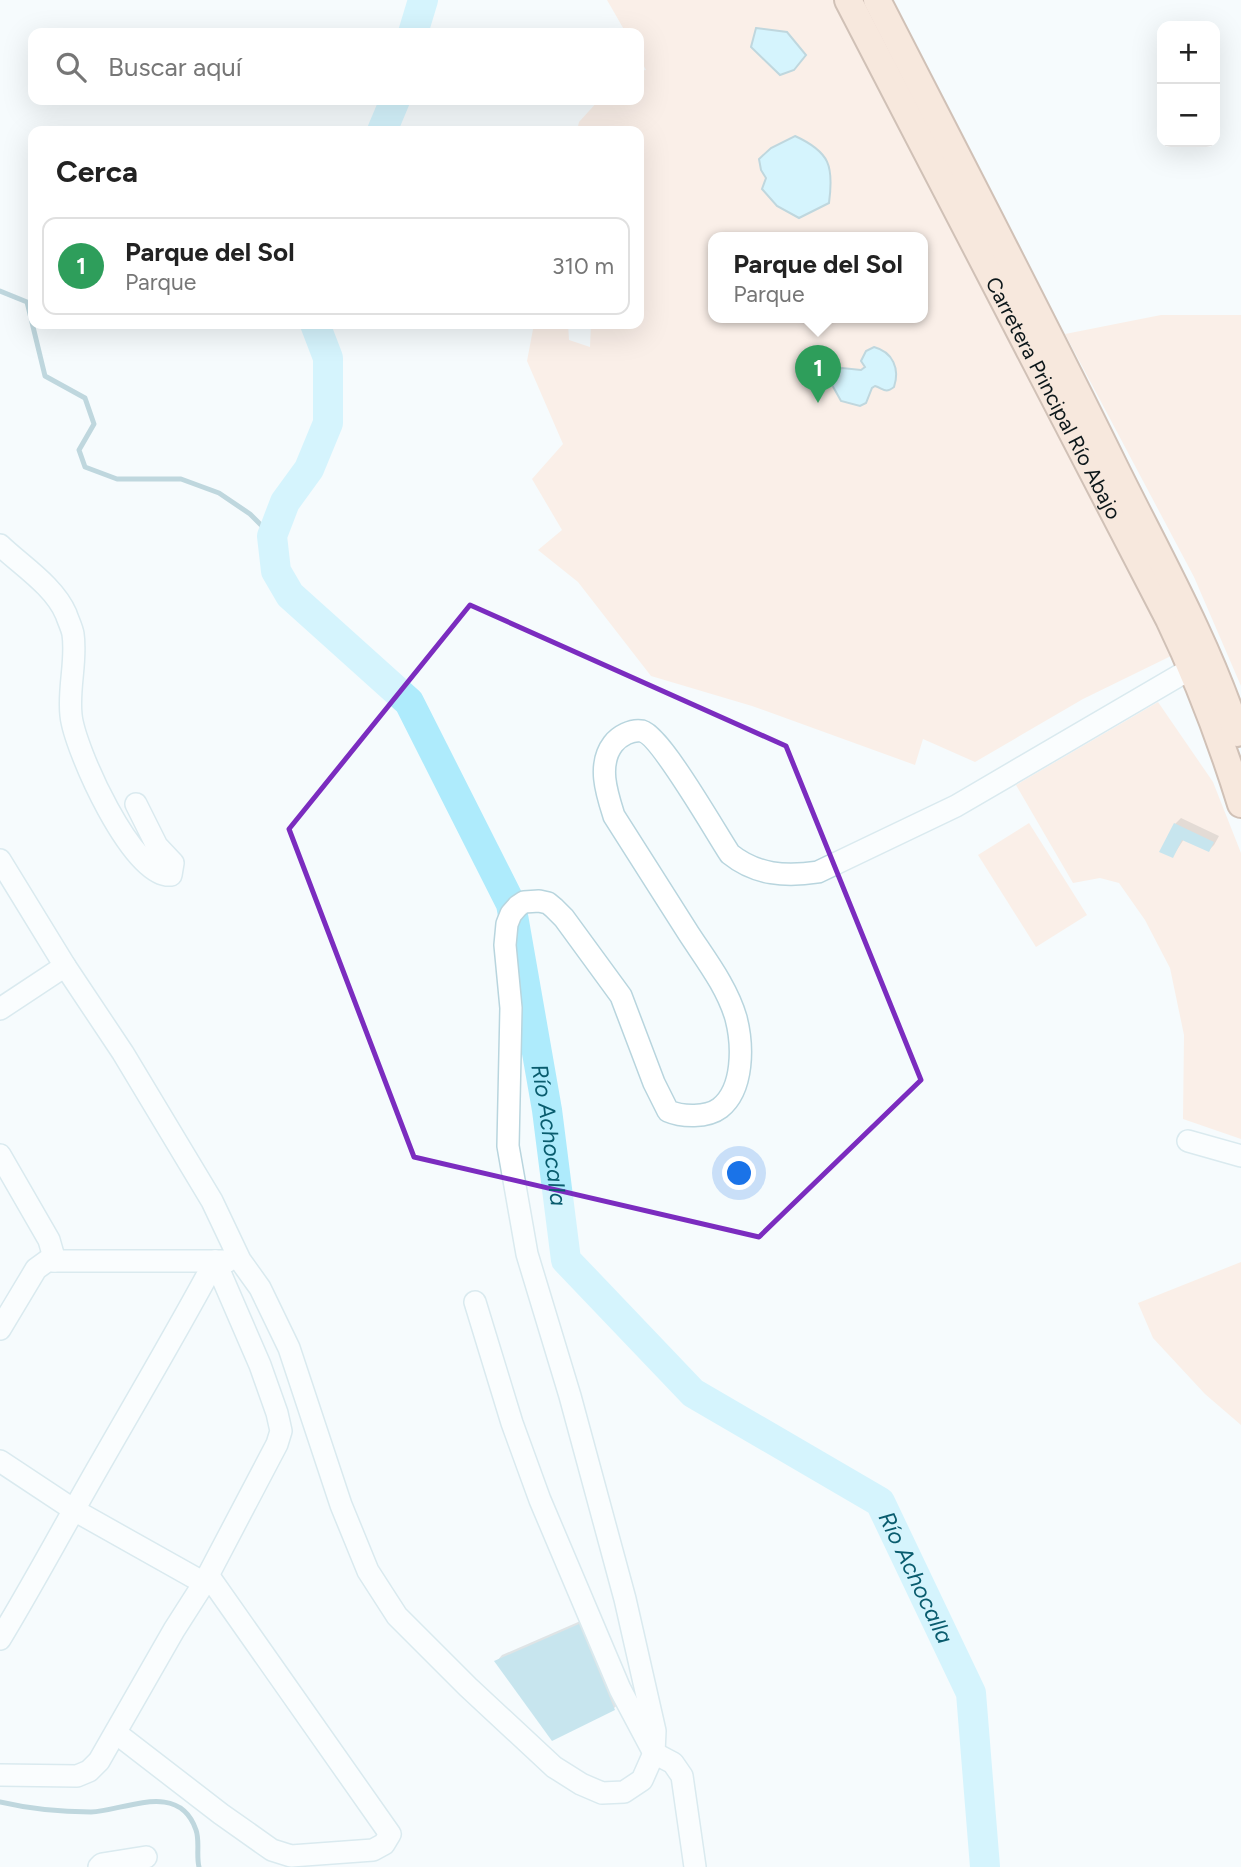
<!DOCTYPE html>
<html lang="es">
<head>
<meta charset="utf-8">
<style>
  :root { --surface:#fff; --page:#f2f2f2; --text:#222; --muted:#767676; --line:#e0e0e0; --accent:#934f21 }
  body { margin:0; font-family:Figtree,sans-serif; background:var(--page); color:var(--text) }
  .controls { position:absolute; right:21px; top:21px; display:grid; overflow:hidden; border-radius:14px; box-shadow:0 7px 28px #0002 }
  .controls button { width:63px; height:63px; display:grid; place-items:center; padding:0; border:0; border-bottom:2px solid var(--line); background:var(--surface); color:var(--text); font:35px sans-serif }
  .you { position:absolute; left:740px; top:1174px; width:24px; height:24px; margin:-18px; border:5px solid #fff; border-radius:50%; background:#1a73e8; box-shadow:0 0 0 10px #1a73e833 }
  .badge { display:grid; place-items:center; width:46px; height:46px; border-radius:50%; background:var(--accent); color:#fff; font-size:23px; font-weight:700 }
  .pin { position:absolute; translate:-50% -58px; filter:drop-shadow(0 2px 4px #0008) }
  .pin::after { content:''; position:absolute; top:37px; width:24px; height:21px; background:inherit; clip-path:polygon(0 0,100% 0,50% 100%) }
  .popup { position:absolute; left:708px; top:232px; width:220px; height:91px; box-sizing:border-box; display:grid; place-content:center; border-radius:14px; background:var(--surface); filter:drop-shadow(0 2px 5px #0005); font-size:23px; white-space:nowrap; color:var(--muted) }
  .popup b { font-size:26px; color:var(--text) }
  .popup::after { content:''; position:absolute; left:50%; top:100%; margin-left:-14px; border:14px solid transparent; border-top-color:var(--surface) }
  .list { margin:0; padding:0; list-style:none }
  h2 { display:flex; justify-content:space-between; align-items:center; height:91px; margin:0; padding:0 28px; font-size:30px }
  h2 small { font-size:23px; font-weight:400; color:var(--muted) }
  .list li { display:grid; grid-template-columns:46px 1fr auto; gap:21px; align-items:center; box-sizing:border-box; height:98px; margin:0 14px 14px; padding:0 14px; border:2px solid var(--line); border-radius:14px }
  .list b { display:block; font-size:26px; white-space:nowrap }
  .list p { margin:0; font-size:23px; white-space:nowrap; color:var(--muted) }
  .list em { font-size:23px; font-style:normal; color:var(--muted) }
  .icon { flex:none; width:38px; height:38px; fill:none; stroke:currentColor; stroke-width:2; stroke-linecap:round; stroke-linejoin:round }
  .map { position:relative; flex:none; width:1241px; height:1867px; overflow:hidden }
  .search { position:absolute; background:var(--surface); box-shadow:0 7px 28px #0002; left:28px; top:28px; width:616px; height:77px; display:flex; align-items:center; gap:18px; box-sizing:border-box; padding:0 24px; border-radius:14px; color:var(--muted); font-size:26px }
  .panel { position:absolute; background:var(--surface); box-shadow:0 7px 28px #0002; left:28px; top:126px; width:616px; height:203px; border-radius:14px }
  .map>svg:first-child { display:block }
</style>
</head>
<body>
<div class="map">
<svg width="1241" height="1867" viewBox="0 0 1241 1867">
  <rect width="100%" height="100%" fill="#f5fbfd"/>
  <g fill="#ffe0ce" fill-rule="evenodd">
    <path d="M 607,0 L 837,0 L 1069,441 L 1171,656 L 1083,699 L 975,762 L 923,739 L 915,765 L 752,706 L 651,676 L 578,582 L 538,550 L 562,530 L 532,479 L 563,444 L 527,361 L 534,324 L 568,324 L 569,340 L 590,347 L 591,324 L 639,324 L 639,131 L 577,131 L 579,122 L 599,100 L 639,100 L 639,71 L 646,70 L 639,57 L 639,33 L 626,33 ZM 713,237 L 923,237 L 923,317 L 713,317 Z"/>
    <path d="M 1161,315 L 1241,315 L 1241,686 L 1194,577 L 1065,334 Z"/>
    <path d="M 1158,702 L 1213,782 L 1241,853 L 1241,1139 L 1183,1119 L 1184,1035 L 1170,968 L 1145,920 L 1119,883 L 1100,878 L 1073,883 L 1016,785 Z"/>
    <path d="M 1029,823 L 1087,915 L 1036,947 L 978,855 Z"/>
    <path d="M 1241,1262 L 1241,1425 L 1205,1394 L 1153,1338 L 1138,1303 Z"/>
  </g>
  <g fill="#aeebfc" stroke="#7dabb8" stroke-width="2">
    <path d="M 756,28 L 787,32 L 806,55 L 794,70 L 780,75 L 751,47 Z"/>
    <path d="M 795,136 C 830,152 834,166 829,203 L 799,218 L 777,206 L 762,189 L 766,178 L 761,170 L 759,159 L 771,148 Z"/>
    <path d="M 874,347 C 893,352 900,369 894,387 C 885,394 884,389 875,386 L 872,388 L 866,403 L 860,406 L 841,401 L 831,383 L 833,372 L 842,368 L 861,370 L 865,367 L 861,361 L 866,351 Z"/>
  </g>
  <g fill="#0003">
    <path d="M 1181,818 L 1219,836 L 1214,845 L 1209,850 L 1184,839 L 1173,856 L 1175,824 Z"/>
    <path d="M 585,1619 L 620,1703 L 614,1708 L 497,1661 L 502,1655 Z"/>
  </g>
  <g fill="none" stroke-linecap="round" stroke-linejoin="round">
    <g stroke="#7dabb8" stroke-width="5">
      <path d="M 0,291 L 27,302 L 45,376 L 85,398 L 94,424 L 79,450 L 85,467 L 117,479 L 181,479 L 219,493 L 250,514 L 272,536"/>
      <path d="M 0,1802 C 30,1809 61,1812 91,1812 C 124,1811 179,1780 196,1830 C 200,1841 196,1855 199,1867"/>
    </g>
    <g stroke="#aeebfc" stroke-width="30">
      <path d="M 413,33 L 423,0"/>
      <path d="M 382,131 L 395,100"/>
      <path id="s1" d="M 315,324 L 328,358 L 328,423 L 309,469 L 285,502 L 272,536 L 276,571 L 290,595 L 409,702 L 511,904 L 547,1110 L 566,1260 L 693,1393 L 880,1502 L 971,1693 L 985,1867"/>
    </g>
  </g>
  <g fill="#8fcadc">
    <path d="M 1174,823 L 1214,842 L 1209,852 L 1182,840 L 1173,858 L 1159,852 Z"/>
    <path d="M 579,1624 L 615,1710 L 552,1741 L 494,1661 Z"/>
  </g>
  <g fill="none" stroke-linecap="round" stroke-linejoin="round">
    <defs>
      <g id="minor">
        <path d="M 0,545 C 22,566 54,586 66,614 C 68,620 72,628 73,634 C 77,660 68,688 71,715 C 74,748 133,879 171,875 L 173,863 L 157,846 L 136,804"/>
        <path d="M 0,860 L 65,966 L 123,1053 L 212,1201 L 240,1260 L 260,1288 L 289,1348 L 341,1505 L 368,1571 L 397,1616 L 468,1687 L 554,1767 L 581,1784 L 602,1793 L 624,1792 L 642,1780 L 654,1753 L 655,1731 L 625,1599 L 570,1396 L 527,1254 L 508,1146 L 511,1008 L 505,945 L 507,924 L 511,914 L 518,906 L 524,902 L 539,901 L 548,903 L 554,908 L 564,918 L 621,996 L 654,1083 L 668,1111 C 682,1117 707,1118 720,1108 C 744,1089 743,1045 736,1018 C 727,987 706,960 689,934 C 664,895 639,855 614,816 C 607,794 597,765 613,744 C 619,736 632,729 642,731 C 661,736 716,833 730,854 C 756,875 786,877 818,872 L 956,806 L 1192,668"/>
        <path d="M 0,1009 L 65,966"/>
        <path d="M 1188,1141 L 1241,1156"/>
        <path d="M 0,1155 L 49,1240 L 55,1261"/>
        <path d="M 475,1302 L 512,1423 L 540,1500 L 620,1689 L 654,1753 L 673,1763 L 682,1776 L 695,1867"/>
        <path d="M 0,1329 L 36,1269 L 47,1261 L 228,1261"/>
        <path d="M 0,1461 L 74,1510 L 204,1583"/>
        <path d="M 0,1639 C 26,1596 50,1552 75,1508 C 121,1426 170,1345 215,1261"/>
        <path d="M 116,1733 L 221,1814 L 272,1850 L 291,1856 L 373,1850 L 384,1844 L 390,1834 L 208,1575"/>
        <path d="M 0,1775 L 77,1776 L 89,1771 L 99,1761 L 174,1630 L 204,1583 L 277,1444 L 281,1431 L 277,1413 L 260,1365 L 215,1261"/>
        <path d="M 99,1867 L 102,1864 L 146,1857"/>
      </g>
      <g id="major">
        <path id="s2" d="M 848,0 L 1169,619 C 1198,679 1221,740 1241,804"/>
        <path d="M 877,0 C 957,156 1038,311 1115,468 C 1158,555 1207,641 1237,733"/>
      </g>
    </defs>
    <use href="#minor" stroke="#b8d5de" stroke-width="24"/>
    <use href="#major" stroke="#a37a61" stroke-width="30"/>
    <use href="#minor" stroke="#fff" stroke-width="21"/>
    <use href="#major" stroke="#f9d0b7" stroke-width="26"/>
  </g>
  <path d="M0 0H1241V1867H0ZM 470,605 L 786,746 L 921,1080 L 759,1237 L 414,1157 L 289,829 Z" fill="#f5fbfd" fill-opacity=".55" fill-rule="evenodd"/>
  <path fill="none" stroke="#7b2cbf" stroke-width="5" stroke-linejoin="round" d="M 470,605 L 786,746 L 921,1080 L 759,1237 L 414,1157 L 289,829 Z"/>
  <g text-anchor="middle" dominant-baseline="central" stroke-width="6" stroke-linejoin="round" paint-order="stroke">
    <g font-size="21" fill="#0c171a" stroke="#f5fbfd">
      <text stroke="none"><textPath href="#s2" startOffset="448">Carretera Principal Río Abajo</textPath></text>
    </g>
    <g font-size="23" font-style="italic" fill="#095c6e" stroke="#f5fbfd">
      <text stroke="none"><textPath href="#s1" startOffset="912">Río Achocalla</textPath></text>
      <text stroke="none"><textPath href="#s1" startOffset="1522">Río Achocalla</textPath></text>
    </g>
  </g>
</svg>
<div class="controls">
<button>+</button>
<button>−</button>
</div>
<div class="you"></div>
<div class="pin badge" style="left:818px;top:403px;background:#2e9e5b">1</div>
<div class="popup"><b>Parque del Sol</b>Parque</div>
<div class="search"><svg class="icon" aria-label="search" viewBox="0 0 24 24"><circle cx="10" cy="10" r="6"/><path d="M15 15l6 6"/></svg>Buscar aquí</div>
<section class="panel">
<h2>Cerca<small></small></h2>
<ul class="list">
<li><span class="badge" style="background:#2e9e5b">1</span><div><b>Parque del Sol</b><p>Parque</p></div><em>310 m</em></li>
</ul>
</section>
</div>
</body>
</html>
